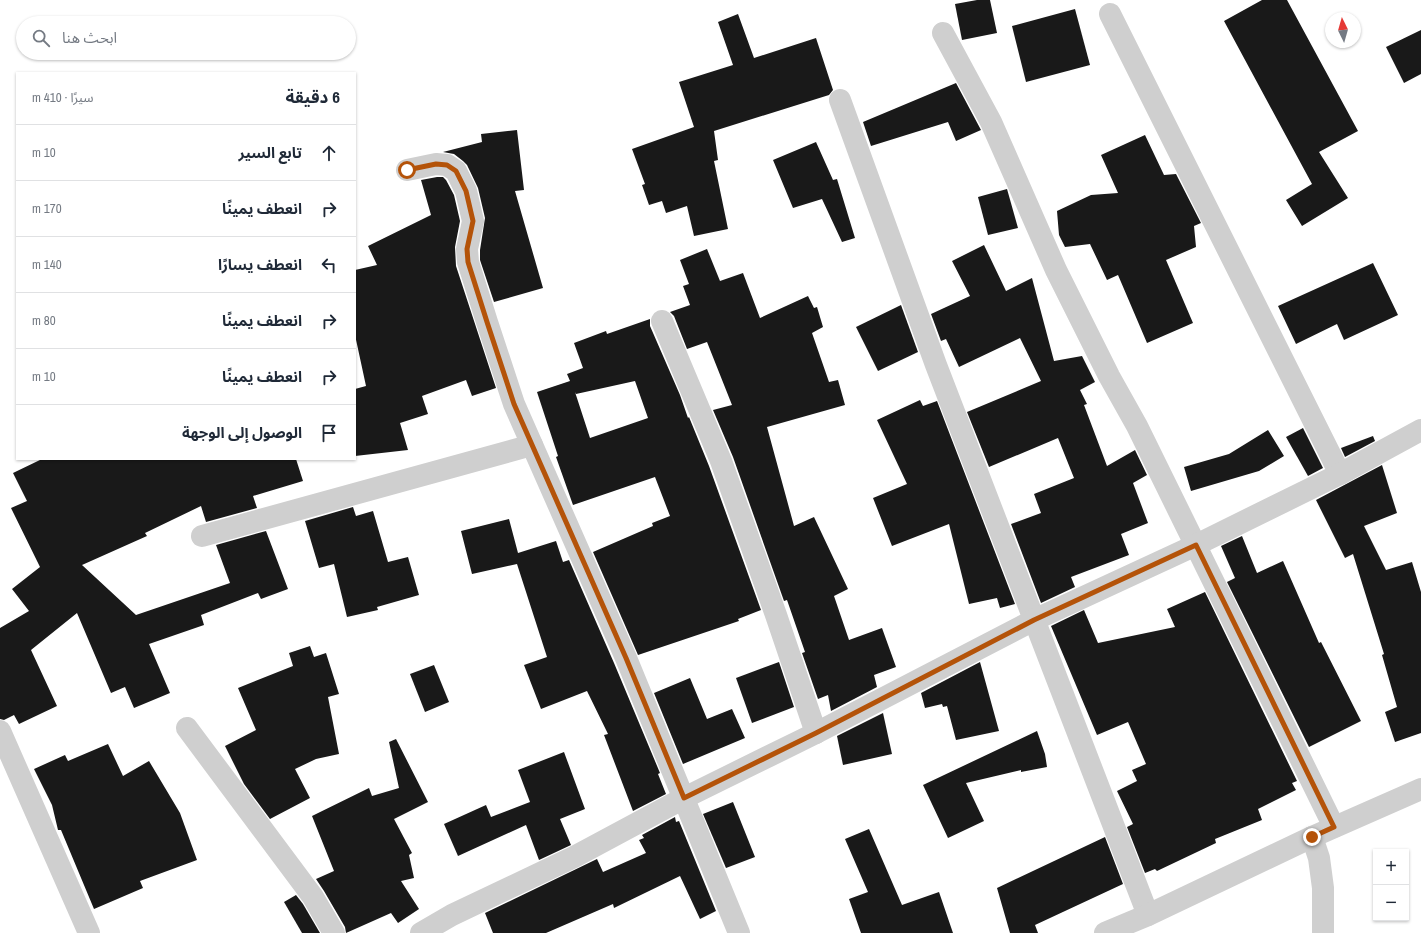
<!DOCTYPE html>
<html lang="ar">
<head>
<meta charset="utf-8">
<style>
  :root { --surface:#fff; --page:#f2f2f3; --text:#1f2937; --muted:#747a83; --line:#e0e1e3 }
  body { margin:0; font-family:"Archivo Narrow","Noto Sans Arabic",sans-serif; background:var(--page); color:var(--text); direction:rtl }
  .controls { position:absolute; right:12px; bottom:12px; display:grid; overflow:hidden; border-radius:0px; box-shadow:0 1px 3px #0004 }
  .controls button { width:36px; height:36px; display:grid; place-items:center; padding:0; border:0; border-bottom:1px solid var(--line); background:var(--surface); color:var(--text); font:20px sans-serif }
  .compass { position:absolute; left:1325px; top:12px; width:36px; height:36px; border-radius:50%; background:var(--surface); box-shadow:0 1px 3px #0004; rotate:355deg }
  .stop { position:absolute; width:12px; height:12px; margin:-9px; border:3px solid #b45309; border-radius:50%; background:#fff }
  .stop.end { background:#b45309; border-color:#fff; box-shadow:0 1px 4px #0008 }
  .list { margin:0; padding:0; list-style:none }
  h2 { display:flex; justify-content:space-between; align-items:center; height:52px; margin:0; padding:0 16px; font-size:17px }
  h2 small { font-size:13px; font-weight:400; color:var(--muted) }
  .list li { display:grid; grid-template-columns:26px 1fr auto; gap:12px; align-items:center; box-sizing:border-box; height:56px; padding:0 16px; border-top:1px solid var(--line) }
  .list b { display:block; font-size:15px; white-space:nowrap }
  .list em { font-size:13px; font-style:normal; color:var(--muted) }
  .icon { flex:none; width:22px; height:22px; fill:none; stroke:currentColor; stroke-width:2; stroke-linecap:round; stroke-linejoin:round }
  .map { position:relative; flex:none; width:1421px; height:933px; overflow:hidden; direction:ltr }
  .search { position:absolute; background:var(--surface); box-shadow:0 1px 3px #0004; left:16px; top:16px; width:340px; height:44px; display:flex; align-items:center; gap:10px; box-sizing:border-box; padding:0 14px; border-radius:22px; color:var(--muted); font-size:15px }
  .panel { position:absolute; background:var(--surface); box-shadow:0 1px 3px #0004; left:16px; top:72px; width:340px; height:388px; border-radius:0px; direction:rtl }
  .map>svg:first-child { display:block }
</style>
</head>
<body>
<div class="map">
<svg width="1421" height="933" viewBox="0 0 1421 933">
  <rect width="100%" height="100%" fill="#fff"/>
  <g fill="#191919" fill-rule="evenodd">
    <path d="M 977,0 L 990,0 L 997,33 L 962,40 L 955,4 Z"/>
    <path d="M 1262,0 L 1287,0 L 1358,131 L 1319,152 L 1348,198 L 1302,226 L 1286,200 L 1312,184 L 1224,21 Z"/>
    <path d="M 1075,9 L 1090,65 L 1026,82 L 1012,26 Z"/>
    <path d="M 738,14 L 754,58 L 816,38 L 833,90 L 829,95 L 714,131 L 718,160 L 714,161 L 728,229 L 694,236 L 687,206 L 666,213 L 662,201 L 649,205 L 642,185 L 645,184 L 632,149 L 694,127 L 679,82 L 733,65 L 718,22 Z"/>
    <path d="M 1421,30 L 1421,74 L 1404,83 L 1386,47 Z"/>
    <path d="M 956,83 L 981,130 L 956,141 L 948,122 L 871,146 L 863,122 Z"/>
    <path d="M 517,130 L 524,190 L 515,191 L 543,288 L 494,302 L 480,260 L 480,250 L 485,218 L 478,188 L 467,165 L 463,161 L 454,154 L 443,152 L 482,142 L 481,134 Z"/>
    <path d="M 1145,135 L 1164,175 L 1176,174 L 1201,223 L 1194,226 L 1196,247 L 1166,260 L 1193,323 L 1147,343 L 1118,275 L 1107,280 L 1090,244 L 1065,247 L 1059,235 L 1057,211 L 1091,195 L 1118,193 L 1101,155 Z"/>
    <path d="M 816,142 L 833,180 L 837,179 L 855,238 L 842,242 L 822,199 L 793,208 L 773,160 Z"/>
    <path d="M 437,177 L 443,177 L 446,180 L 454,195 L 460,221 L 455,247 L 456,266 L 496,388 L 472,396 L 466,380 L 422,396 L 428,414 L 400,423 L 408,450 L 355,456 L 355,389 L 366,386 L 355,335 L 355,270 L 377,265 L 368,246 L 431,215 L 421,180 Z"/>
    <path d="M 1007,189 L 1018,228 L 988,235 L 978,197 Z"/>
    <path d="M 984,245 L 1006,291 L 1032,278 L 1054,361 L 1082,356 L 1095,382 L 1080,390 L 1087,404 L 1084,405 L 1107,466 L 1135,450 L 1147,475 L 1133,483 L 1148,523 L 1121,534 L 1129,555 L 1071,577 L 1075,587 L 1041,603 L 1011,524 L 1041,513 L 1034,494 L 1074,478 L 1058,438 L 989,467 L 967,412 L 1041,381 L 1020,338 L 959,367 L 946,339 L 941,341 L 931,314 L 970,296 L 952,261 Z"/>
    <path d="M 707,249 L 720,281 L 743,273 L 760,318 L 808,296 L 814,308 L 817,307 L 823,327 L 812,333 L 829,382 L 838,380 L 845,405 L 767,427 L 794,526 L 814,517 L 848,589 L 834,596 L 849,640 L 882,628 L 896,667 L 874,675 L 877,687 L 831,711 L 828,695 L 818,699 L 802,653 L 805,652 L 787,600 L 784,601 L 733,457 L 713,410 L 732,405 L 707,342 L 687,349 L 674,316 L 670,312 L 690,305 L 683,286 L 689,284 L 680,260 Z"/>
    <path d="M 1373,263 L 1398,315 L 1344,340 L 1337,324 L 1296,344 L 1278,306 Z"/>
    <path d="M 901,305 L 918,352 L 878,371 L 856,327 Z"/>
    <path d="M 650,319 L 650,326 L 680,395 L 688,418 L 689,417 L 709,466 L 761,610 L 738,619 L 739,621 L 638,655 L 593,552 L 653,526 L 652,523 L 670,516 L 655,477 L 573,505 L 556,457 L 558,456 L 537,392 L 570,381 L 567,374 L 583,368 L 574,343 L 606,331 L 607,334 ZM 635,381 L 648,418 L 590,438 L 575,392 L 576,394 Z"/>
    <path d="M 920,400 L 923,406 L 937,401 L 1015,604 L 1000,608 L 997,598 L 969,604 L 949,524 L 892,546 L 873,498 L 907,484 L 877,420 Z"/>
    <path d="M 1303,428 L 1323,468 L 1308,476 L 1286,437 Z"/>
    <path d="M 1268,430 L 1284,456 L 1259,471 L 1191,491 L 1184,467 L 1229,454 Z"/>
    <path d="M 1373,436 L 1375,441 L 1345,457 L 1341,448 Z"/>
    <path d="M 42,459 L 296,459 L 303,481 L 253,496 L 257,508 L 206,522 L 201,506 L 145,533 L 147,536 L 82,565 L 136,615 L 230,583 L 216,545 L 266,531 L 288,589 L 261,599 L 258,593 L 201,615 L 204,625 L 149,644 L 170,693 L 134,708 L 125,687 L 111,693 L 77,613 L 31,650 L 57,706 L 19,724 L 14,715 L 4,720 L 0,719 L 0,628 L 29,611 L 12,589 L 40,567 L 11,508 L 27,501 L 13,473 Z"/>
    <path d="M 1382,465 L 1397,513 L 1364,526 L 1386,570 L 1412,562 L 1421,592 L 1421,733 L 1395,742 L 1385,712 L 1397,707 L 1382,655 L 1384,654 L 1353,554 L 1345,558 L 1316,500 Z"/>
    <path d="M 353,507 L 356,516 L 373,511 L 388,562 L 408,557 L 419,595 L 377,607 L 378,610 L 347,617 L 334,564 L 319,568 L 305,521 Z"/>
    <path d="M 509,519 L 518,553 L 556,541 L 563,562 L 569,560 L 614,663 L 660,773 L 658,774 L 666,794 L 633,811 L 604,735 L 608,734 L 587,691 L 541,709 L 524,665 L 547,657 L 517,564 L 472,574 L 461,531 Z"/>
    <path d="M 1242,536 L 1257,573 L 1283,561 L 1319,643 L 1321,642 L 1361,721 L 1309,747 L 1227,582 L 1235,578 L 1221,546 Z"/>
    <path d="M 1205,592 L 1297,781 L 1292,783 L 1296,790 L 1258,809 L 1262,820 L 1215,839 L 1216,843 L 1157,871 L 1155,869 L 1145,873 L 1127,827 L 1133,824 L 1117,791 L 1137,781 L 1132,770 L 1146,764 L 1128,722 L 1097,735 L 1051,626 L 1084,610 L 1098,643 L 1175,627 L 1167,609 Z"/>
    <path d="M 310,646 L 314,657 L 326,653 L 339,694 L 328,697 L 339,754 L 316,759 L 295,769 L 310,798 L 270,819 L 244,784 L 225,746 L 256,730 L 238,688 L 293,666 L 289,653 Z"/>
    <path d="M 779,662 L 794,707 L 752,723 L 736,678 Z"/>
    <path d="M 980,662 L 999,731 L 956,740 L 947,706 L 943,707 L 942,704 L 925,708 L 921,693 Z"/>
    <path d="M 434,665 L 449,702 L 425,712 L 410,674 Z"/>
    <path d="M 690,678 L 707,719 L 732,709 L 745,738 L 683,764 L 654,693 Z"/>
    <path d="M 883,713 L 892,754 L 843,765 L 837,736 Z"/>
    <path d="M 1037,731 L 1045,754 L 1047,767 L 1021,772 L 1021,770 L 966,783 L 984,821 L 948,838 L 923,785 Z"/>
    <path d="M 396,739 L 428,802 L 394,819 L 412,853 L 409,855 L 414,878 L 401,881 L 419,909 L 398,923 L 391,913 L 346,933 L 345,927 L 324,891 L 316,879 L 334,871 L 312,816 L 369,788 L 372,796 L 399,788 L 389,742 Z"/>
    <path d="M 108,744 L 123,776 L 149,761 L 180,813 L 197,860 L 140,881 L 143,888 L 94,909 L 61,830 L 58,830 L 52,805 L 34,769 L 65,755 L 68,761 Z"/>
    <path d="M 564,752 L 585,809 L 560,819 L 571,845 L 539,860 L 526,825 L 458,856 L 444,824 L 486,805 L 491,817 L 530,802 L 518,770 Z"/>
    <path d="M 733,802 L 755,857 L 726,868 L 703,814 Z"/>
    <path d="M 675,817 L 676,822 L 679,821 L 716,911 L 700,919 L 680,876 L 614,908 L 613,904 L 546,933 L 493,933 L 485,913 L 597,859 L 603,872 L 646,853 L 639,840 L 644,838 L 642,835 Z"/>
    <path d="M 869,829 L 902,905 L 939,892 L 953,933 L 861,933 L 849,899 L 868,892 L 845,839 Z"/>
    <path d="M 1105,837 L 1123,884 L 1035,925 L 1038,933 L 1010,933 L 997,888 Z"/>
    <path d="M 296,895 L 303,904 L 320,933 L 302,933 L 284,902 Z"/>
  </g>
  <g fill="none" stroke-linecap="round" stroke-linejoin="round">
    <g stroke="#cfcfcf" stroke-width="22">
      <path d="M 1110,14 L 1340,474"/>
      <path d="M 943,33 L 991,122 L 1056,270 L 1109,376 L 1137,426 L 1334,827"/>
      <path d="M 840,100 L 936,365 L 1148,915"/>
      <path d="M 407,170 L 436,164 L 447,165 L 456,171 L 466,191 L 473,221 L 467,249 L 468,262 L 487,322 L 514,404 L 626,658 L 739,933"/>
      <path d="M 662,321 L 721,461 L 776,615 L 816,733"/>
      <path d="M 202,536 L 532,445"/>
      <path d="M 187,728 L 313,897 L 334,933"/>
      <path d="M 0,731 L 89,933"/>
      <path d="M 1312,837 L 1319,858 L 1323,888 L 1323,933"/>
      <path d="M 421,933 L 452,915 L 574,857 L 684,798 L 816,733 L 1034,620 L 1196,545 L 1340,474 L 1421,430"/>
      <path d="M 1105,933 L 1148,915 L 1312,837 L 1421,789"/>
    </g>
  </g>
  <g fill="none" stroke-linecap="round" stroke-linejoin="round">
    <path stroke="#b45309" stroke-width="5" d="M 407,170 L 436,164 L 447,165 L 456,171 L 466,191 L 473,221 L 467,249 L 468,262 L 487,322 L 514,404 L 626,658 L 684,798 L 816,733 L 1034,620 L 1196,545 L 1334,827 L 1312,837"/>
  </g>
</svg>
<div class="controls">
<button>+</button>
<button>−</button>
</div>
<svg class="compass" viewBox="-18 -18 36 36"><path d="M0-13l5 13h-10z" fill="#e53935"/><path d="M0 13l5-13h-10z" fill="#747a83"/></svg>
<div class="stop" style="left:407px;top:170px"></div>
<div class="stop end" style="left:1312px;top:837px"></div>
<div class="search"><svg class="icon" aria-label="search" viewBox="0 0 24 24"><circle cx="10" cy="10" r="6"/><path d="M15 15l6 6"/></svg>ابحث هنا</div>
<section class="panel">
<h2>6 دقيقة<small>سيرًا · 410 m</small></h2>
<ul class="list">
<li><svg class="icon" aria-label="ahead" viewBox="0 0 24 24"><path d="M12 20V5M6 11l6-6 6 6"/></svg><div><b>تابع السير</b></div><em>10 m</em></li>
<li><svg class="icon" aria-label="right" viewBox="0 0 24 24"><path d="M7 20v-9h11M14 6l5 5-5 5"/></svg><div><b>انعطف يمينًا</b></div><em>170 m</em></li>
<li><svg class="icon" aria-label="left" viewBox="0 0 24 24"><path d="M17 20v-9H6M10 6l-5 5 5 5"/></svg><div><b>انعطف يسارًا</b></div><em>140 m</em></li>
<li><svg class="icon" aria-label="right" viewBox="0 0 24 24"><path d="M7 20v-9h11M14 6l5 5-5 5"/></svg><div><b>انعطف يمينًا</b></div><em>80 m</em></li>
<li><svg class="icon" aria-label="right" viewBox="0 0 24 24"><path d="M7 20v-9h11M14 6l5 5-5 5"/></svg><div><b>انعطف يمينًا</b></div><em>10 m</em></li>
<li><svg class="icon" aria-label="arrive" viewBox="0 0 24 24"><path d="M6 21V4h12l-3 4 3 4H6"/></svg><div><b>الوصول إلى الوجهة</b></div></li>
</ul>
</section>
</div>
</body>
</html>
